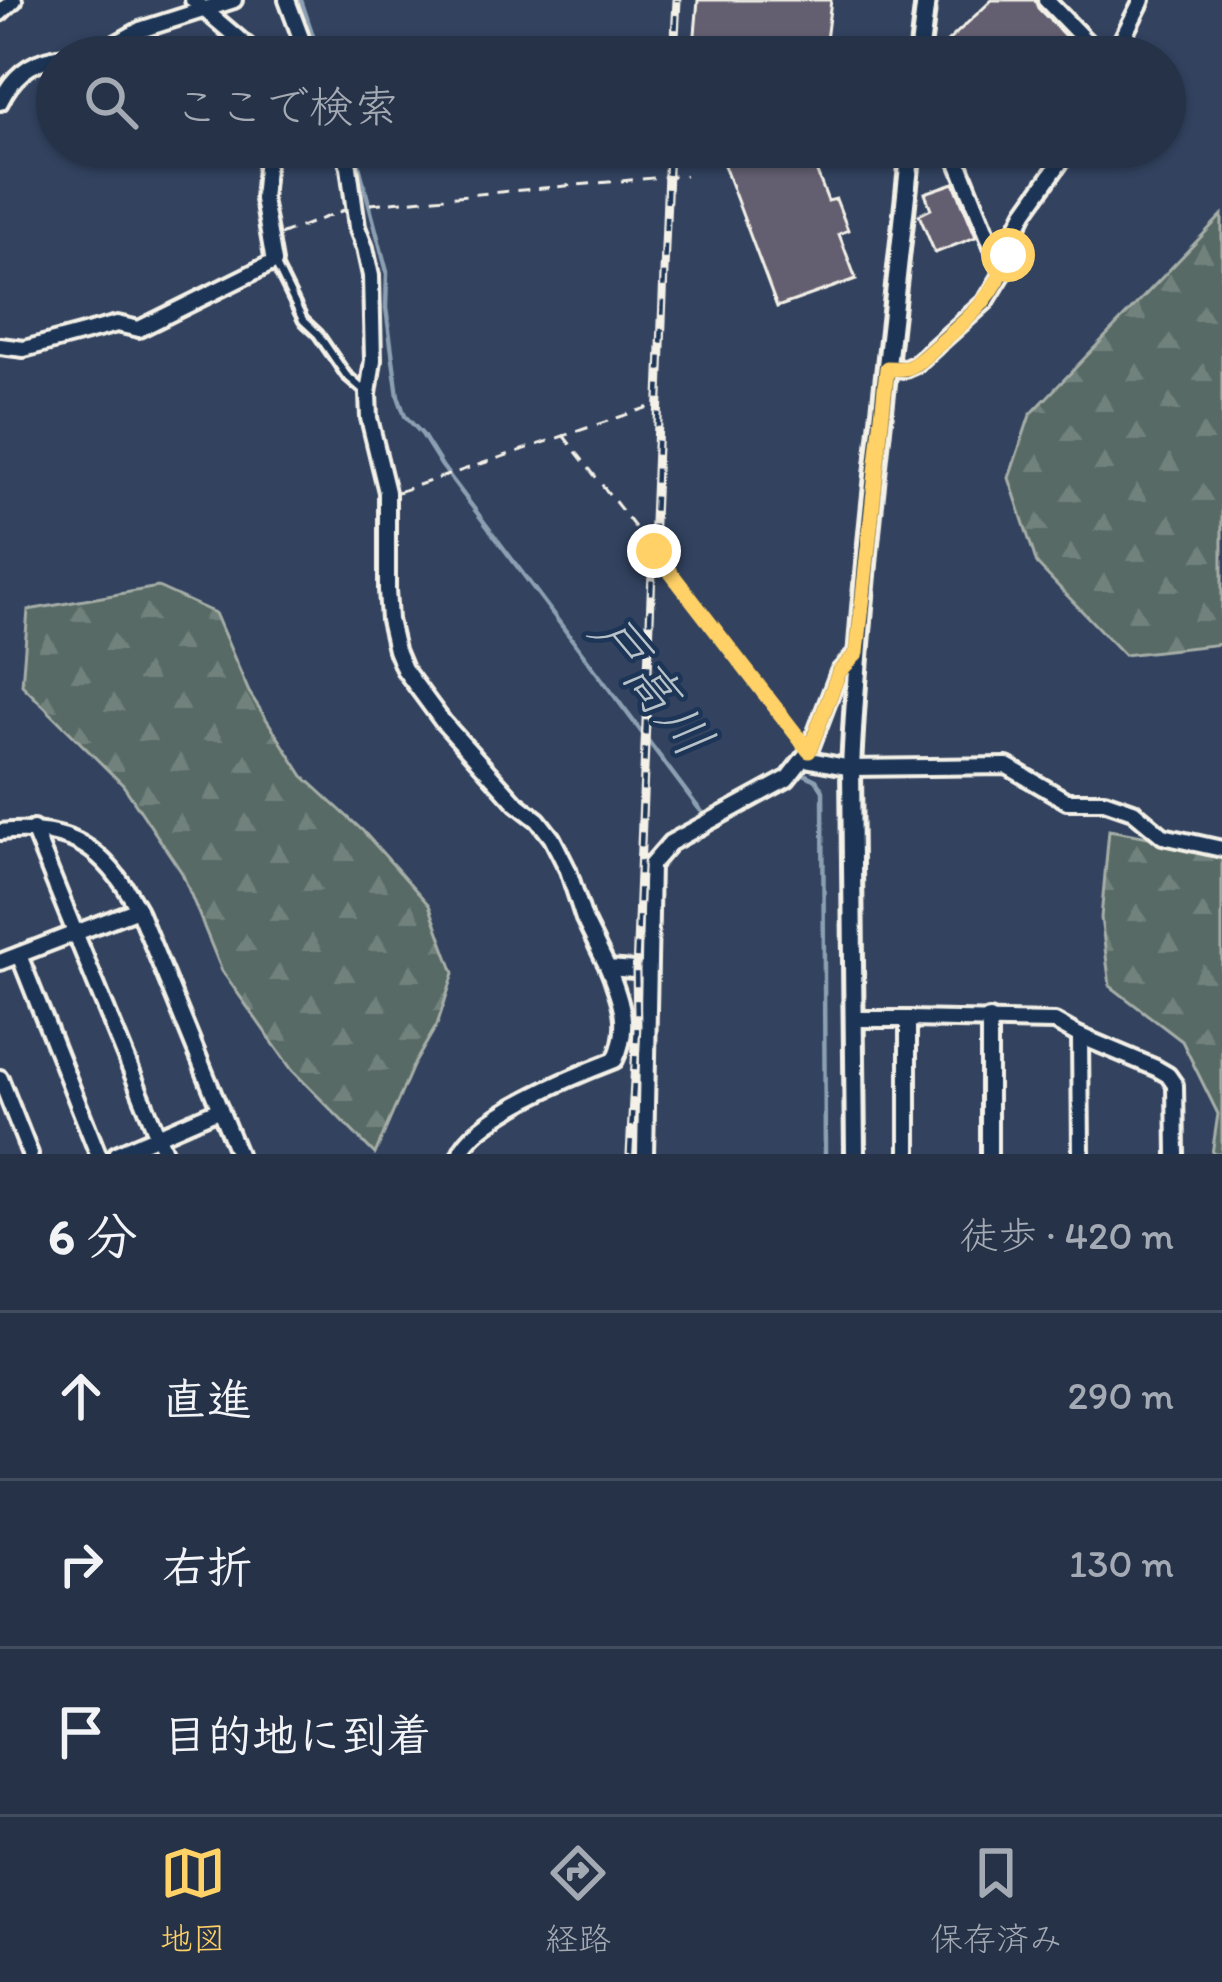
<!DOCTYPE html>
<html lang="ja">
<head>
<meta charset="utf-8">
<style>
  :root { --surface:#263247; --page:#2e3a4e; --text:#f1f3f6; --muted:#a4aab4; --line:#424d60; --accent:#ffd166 }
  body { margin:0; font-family:Itim,"Klee One",sans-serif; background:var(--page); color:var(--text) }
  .stop { position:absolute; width:36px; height:36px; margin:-27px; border:9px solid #ffd166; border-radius:50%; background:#fff }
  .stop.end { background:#ffd166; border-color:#fff; box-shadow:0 3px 12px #0008 }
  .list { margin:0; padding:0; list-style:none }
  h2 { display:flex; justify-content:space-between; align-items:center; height:156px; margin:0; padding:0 48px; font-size:51px }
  h2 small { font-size:39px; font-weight:400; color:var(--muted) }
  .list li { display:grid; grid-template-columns:78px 1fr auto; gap:36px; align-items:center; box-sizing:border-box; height:168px; padding:0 48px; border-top:3px solid var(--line) }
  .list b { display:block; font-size:45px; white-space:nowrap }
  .list em { font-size:39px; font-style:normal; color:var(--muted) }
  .icon { flex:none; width:66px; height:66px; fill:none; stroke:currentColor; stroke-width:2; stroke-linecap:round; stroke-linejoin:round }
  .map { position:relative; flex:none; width:1222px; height:1154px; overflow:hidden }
  .search { position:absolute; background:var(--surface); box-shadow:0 3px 9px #0004; left:36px; right:36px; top:36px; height:132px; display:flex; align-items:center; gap:30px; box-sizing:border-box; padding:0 42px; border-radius:66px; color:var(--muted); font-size:45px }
  .sheet { height:660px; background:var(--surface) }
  nav { display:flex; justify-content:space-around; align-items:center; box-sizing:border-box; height:168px; border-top:3px solid var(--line); background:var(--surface); font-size:33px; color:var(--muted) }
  nav a { display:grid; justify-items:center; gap:6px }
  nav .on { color:var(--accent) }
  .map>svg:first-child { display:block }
</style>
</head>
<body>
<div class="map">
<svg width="1222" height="1154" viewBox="0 0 1222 1154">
  <defs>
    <pattern id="forest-firs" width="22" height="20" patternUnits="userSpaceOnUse" patternTransform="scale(3)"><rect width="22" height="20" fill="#586b66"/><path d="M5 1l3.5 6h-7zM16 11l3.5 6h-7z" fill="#71817c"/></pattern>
  </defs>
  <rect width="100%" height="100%" fill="#32425f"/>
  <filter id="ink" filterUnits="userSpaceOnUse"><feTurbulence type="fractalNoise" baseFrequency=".00833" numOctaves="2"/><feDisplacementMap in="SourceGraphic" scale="24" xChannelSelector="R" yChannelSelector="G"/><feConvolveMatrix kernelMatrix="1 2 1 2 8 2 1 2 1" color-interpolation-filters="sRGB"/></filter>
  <g filter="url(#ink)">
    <g fill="url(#forest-firs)" stroke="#a6aea7" stroke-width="3">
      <path d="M 1222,215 L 1222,644 L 1124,655 L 1037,564 L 1009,478 L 1030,415 Z"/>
      <path d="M 158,587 L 215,613 L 249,692 L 303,776 L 363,831 L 429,905 L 454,973 L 437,1025 L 413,1066 L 375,1154 L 292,1070 L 222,971 L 182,873 L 123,785 L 22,685 L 28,610 Z"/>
      <path d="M 1109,830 L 1222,850 L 1222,1154 L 1212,1154 L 1218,1114 L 1182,1041 L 1110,986 L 1101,918 Z"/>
    </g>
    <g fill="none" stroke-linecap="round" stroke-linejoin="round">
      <g stroke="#8ca0b2" stroke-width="4.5">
        <path d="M 301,0 L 320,57"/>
        <path d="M 354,147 L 387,272 L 386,308 L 398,396 L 405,416 L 422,434 L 442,466 L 697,806 L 706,817 L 710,814"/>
        <path d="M 798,771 L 816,780 L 823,791 L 825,1154"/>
        <path d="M 767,782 L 788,770"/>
      </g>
    </g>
    <g fill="#645f71" stroke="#f4f1e8" stroke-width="3">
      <path d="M 698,0 L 831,0 L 824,57 L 693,57 Z"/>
      <path d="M 992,0 L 1035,0 L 1038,8 L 1067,38 L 1061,57 L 961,57 L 947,42 Z"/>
      <path d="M 717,147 L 848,147 L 813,162 L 828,201 L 836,199 L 848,230 L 839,234 L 856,279 L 777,307 Z"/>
      <path d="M 954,183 L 976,237 L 935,253 L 919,215 L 931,209 L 925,193 Z"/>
    </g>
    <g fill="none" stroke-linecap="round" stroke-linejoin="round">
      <defs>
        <path id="service" d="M 276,265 L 303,320 L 318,334 L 346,375 L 368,394"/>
        <g id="minor">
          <path d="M 193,0 L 260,57"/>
          <path d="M 287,0 L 308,57"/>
          <path d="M 1046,0 L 1101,57"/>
          <path d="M 0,13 L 14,0"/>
          <path d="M 58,57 L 90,54 L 115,44 L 140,30 L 234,0"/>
          <path d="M 1113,57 L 1142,0"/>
          <path d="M 0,102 C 12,77 29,62 57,57"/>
          <path d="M 343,147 L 349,167 L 357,227 L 365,248 L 371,276 L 373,360 L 368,394 L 369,418 L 387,492 L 387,590 L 389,620 L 396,650 L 404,669 L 443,722 L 516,803 L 538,820 L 552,838 L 568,870 L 584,919 L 608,968 L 648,971"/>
          <path d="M 954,152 L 1003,273"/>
          <path d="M 910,154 L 1005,147"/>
          <path d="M 0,346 L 24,349 L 117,324 L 139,329 L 274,262 L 263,199 L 268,147"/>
          <path d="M 887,367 L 905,369 L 916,364 L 986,301 L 1003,273 L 1017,228 L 1025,212 L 1071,147"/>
          <path d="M 805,759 L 851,768 L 1007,766 L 1067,801 L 1104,801 L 1133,811 L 1163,836 L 1222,849"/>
          <path d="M 33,829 L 165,1154"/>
          <path d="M 0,832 C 71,825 105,848 138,909 L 238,1154"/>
          <path d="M 19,955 L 98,1154"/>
          <path d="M 0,962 L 138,909"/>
          <path d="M 854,1019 L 908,1019 L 908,1154"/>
          <path d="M 908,1019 L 1055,1022 L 1080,1036 L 1156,1068 L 1168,1075 L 1175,1085 L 1176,1154"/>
          <path d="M 989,1019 L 989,1154"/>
          <path d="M 1080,1036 L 1081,1154"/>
          <path d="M 0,1078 L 30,1154"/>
          <path d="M 116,1154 L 220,1109"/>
          <path d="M 460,1154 C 475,1116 576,1075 615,1060 C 631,1027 621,1000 608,968"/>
          <path d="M 645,1154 L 651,865 L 670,843 L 787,779 L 809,751 L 839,672 L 857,653"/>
        </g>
        <g id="tertiary">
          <path d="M 919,57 L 926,0"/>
          <path d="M 855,1154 L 851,768 C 861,560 890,354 911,147"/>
        </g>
      </defs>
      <use href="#service" stroke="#f4f1e8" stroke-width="15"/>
      <use href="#minor" stroke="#f4f1e8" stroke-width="22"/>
      <use href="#tertiary" stroke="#f4f1e8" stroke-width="26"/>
      <g stroke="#f4f1e8" stroke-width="3" stroke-dasharray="12 9" stroke-linecap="butt">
        <path d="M 370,204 L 685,175"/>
        <path d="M 280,235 L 344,210"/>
        <path d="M 563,435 L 798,736"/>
        <path d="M 398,492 L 652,406"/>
      </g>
      <use href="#service" stroke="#1d3557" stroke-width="6"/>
      <use href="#minor" stroke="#1d3557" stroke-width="14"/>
      <use href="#tertiary" stroke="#1d3557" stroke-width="16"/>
      <defs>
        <g id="rail">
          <path d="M 674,57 L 677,0"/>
          <path d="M 630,1154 L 637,1025 L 636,971 L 669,147"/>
        </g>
      </defs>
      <use href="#rail" stroke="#f4f1e8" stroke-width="9"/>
      <use href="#rail" stroke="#1d3557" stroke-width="4.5" stroke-dasharray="14" stroke-linecap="butt"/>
    </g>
  </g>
  <g fill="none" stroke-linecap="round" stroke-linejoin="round" filter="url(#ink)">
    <path stroke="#ffd166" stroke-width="15" d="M 654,551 L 809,751 L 839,672 L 857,653 L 887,368 C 892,368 902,369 907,368 C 918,365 929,352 938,345 C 968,319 997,295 1008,255"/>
  </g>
  <g text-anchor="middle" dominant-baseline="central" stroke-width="9" stroke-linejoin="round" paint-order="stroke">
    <g font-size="54" font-style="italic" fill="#b7c2c8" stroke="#1d3557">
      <text transform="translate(652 685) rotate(53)">戸高川</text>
    </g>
  </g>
</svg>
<div class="stop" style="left:1008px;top:255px"></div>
<div class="stop end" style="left:654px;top:551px"></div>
<div class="search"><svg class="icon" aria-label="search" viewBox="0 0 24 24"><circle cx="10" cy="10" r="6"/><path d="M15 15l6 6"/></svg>ここで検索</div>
</div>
<section class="sheet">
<h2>6 分<small>徒歩 · 420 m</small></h2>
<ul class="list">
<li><svg class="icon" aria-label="ahead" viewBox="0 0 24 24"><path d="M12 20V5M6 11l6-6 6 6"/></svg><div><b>直進</b></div><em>290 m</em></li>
<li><svg class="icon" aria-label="right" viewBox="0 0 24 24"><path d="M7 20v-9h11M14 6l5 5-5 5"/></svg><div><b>右折</b></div><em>130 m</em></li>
<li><svg class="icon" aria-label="arrive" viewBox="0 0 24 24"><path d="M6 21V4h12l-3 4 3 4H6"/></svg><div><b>目的地に到着</b></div></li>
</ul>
</section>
<nav>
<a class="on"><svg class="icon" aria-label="map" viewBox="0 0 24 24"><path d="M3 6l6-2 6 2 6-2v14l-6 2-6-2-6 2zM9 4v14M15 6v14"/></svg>地図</a>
<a><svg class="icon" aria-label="directions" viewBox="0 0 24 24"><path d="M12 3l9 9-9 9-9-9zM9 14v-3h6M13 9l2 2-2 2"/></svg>経路</a>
<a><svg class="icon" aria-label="saved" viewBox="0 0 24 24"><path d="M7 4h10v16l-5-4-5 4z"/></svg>保存済み</a>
</nav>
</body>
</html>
